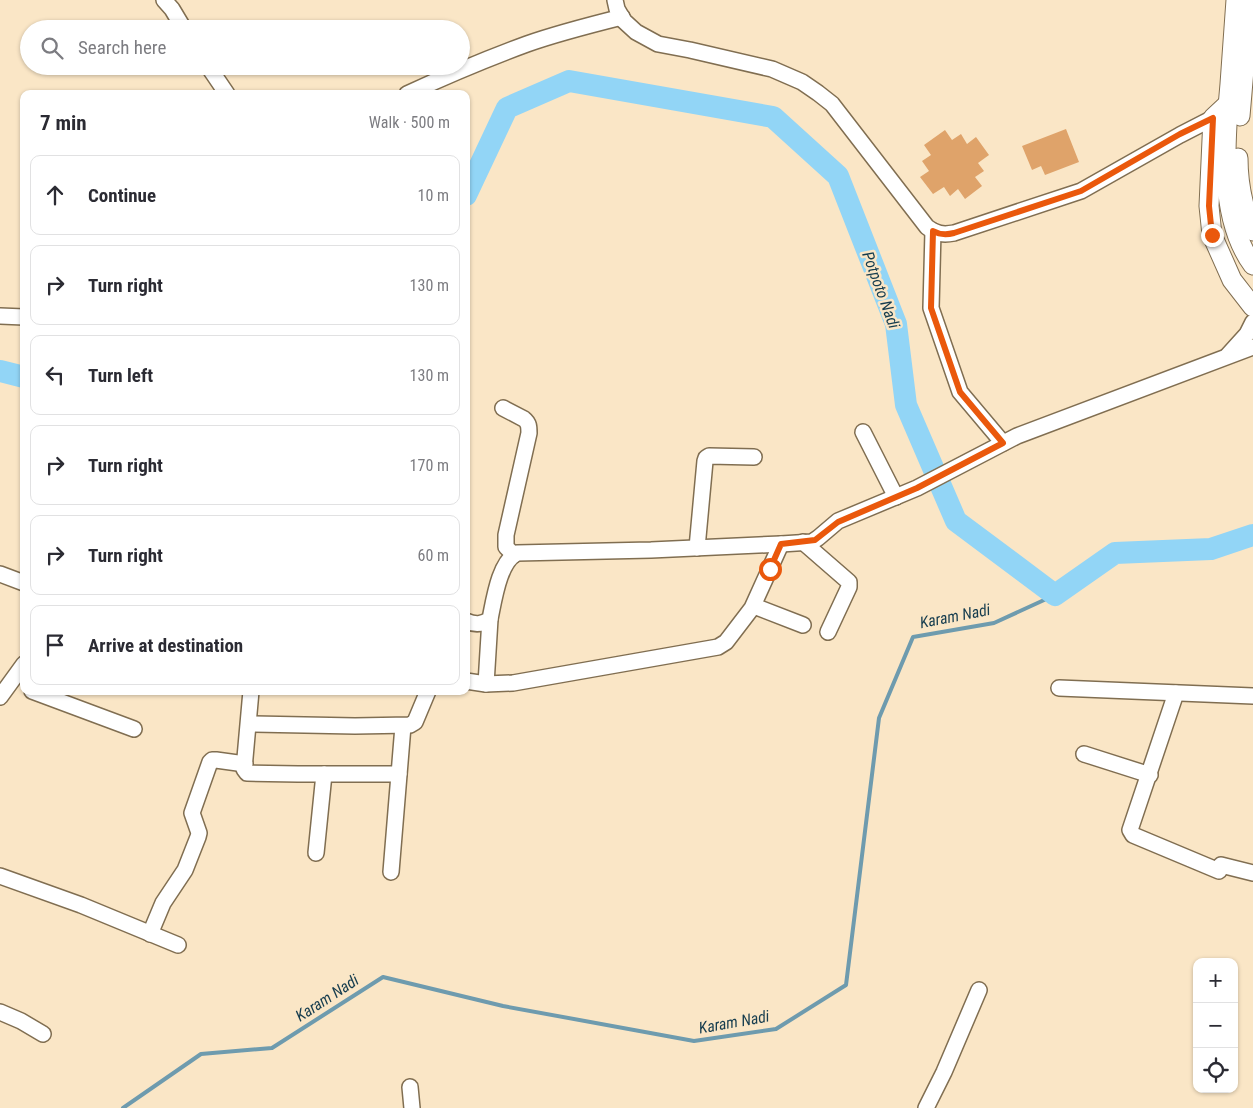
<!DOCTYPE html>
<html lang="en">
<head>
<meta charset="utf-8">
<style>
  :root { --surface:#fff; --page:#f7f7f7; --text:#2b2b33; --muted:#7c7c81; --line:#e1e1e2 }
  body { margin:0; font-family:"Roboto Condensed",sans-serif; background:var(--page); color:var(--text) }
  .controls { position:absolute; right:15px; bottom:15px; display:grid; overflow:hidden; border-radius:10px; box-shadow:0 1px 4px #0004 }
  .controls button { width:45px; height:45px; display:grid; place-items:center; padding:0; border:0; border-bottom:1px solid var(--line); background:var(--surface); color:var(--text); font:25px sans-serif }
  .stop { position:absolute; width:15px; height:15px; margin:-11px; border:4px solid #ea580c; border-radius:50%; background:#fff }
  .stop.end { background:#ea580c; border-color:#fff; box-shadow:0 1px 5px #0008 }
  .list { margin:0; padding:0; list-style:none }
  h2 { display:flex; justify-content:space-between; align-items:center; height:65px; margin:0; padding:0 20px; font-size:21px }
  h2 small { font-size:16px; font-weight:400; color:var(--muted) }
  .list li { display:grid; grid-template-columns:32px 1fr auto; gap:15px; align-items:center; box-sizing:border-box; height:80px; margin:0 10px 10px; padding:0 10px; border:1px solid var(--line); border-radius:10px }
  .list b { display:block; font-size:19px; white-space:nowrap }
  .list em { font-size:16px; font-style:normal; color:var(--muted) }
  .icon { flex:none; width:28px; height:28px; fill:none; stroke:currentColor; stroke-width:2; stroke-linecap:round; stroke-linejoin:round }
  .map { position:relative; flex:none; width:1253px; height:1108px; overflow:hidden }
  .search { position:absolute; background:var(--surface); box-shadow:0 1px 4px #0004; left:20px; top:20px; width:450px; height:55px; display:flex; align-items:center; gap:12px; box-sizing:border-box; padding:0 18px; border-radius:28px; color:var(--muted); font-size:19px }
  .panel { position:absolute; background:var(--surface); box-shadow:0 1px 4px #0004; left:20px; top:90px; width:450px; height:605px; border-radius:10px }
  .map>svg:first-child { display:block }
</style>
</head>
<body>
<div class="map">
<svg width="1253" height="1108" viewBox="0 0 1253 1108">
  <rect width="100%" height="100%" fill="#fae6c6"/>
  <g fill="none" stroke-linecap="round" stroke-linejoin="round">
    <path stroke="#6e9bae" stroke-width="4" d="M 123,1108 L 201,1054 L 272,1048 L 383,977 L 503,1006 L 694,1041 L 776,1029 L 846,985 L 879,718 L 913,637 L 994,623 L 1055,595"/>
    <g stroke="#92d5f6" stroke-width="22">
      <path d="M 466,195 L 507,108 L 569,81 L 773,117 L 838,176 L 896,324 L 906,405 L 956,521 L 1055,595 L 1115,553 L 1211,549 L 1253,535"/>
      <path d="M 0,371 L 24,377"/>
    </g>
  </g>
  <g fill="#dfa36a">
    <path d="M 1066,129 L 1079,162 L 1045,175 L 1041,166 L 1032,170 L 1022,146 Z"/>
    <path d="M 945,130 L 952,140 L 961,134 L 967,144 L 976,137 L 989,155 L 978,163 L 984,171 L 975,177 L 982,186 L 965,199 L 958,189 L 950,196 L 944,187 L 933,194 L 920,177 L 929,171 L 922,161 L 931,155 L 924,145 Z"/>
  </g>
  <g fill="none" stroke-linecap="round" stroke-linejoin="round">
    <defs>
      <g id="minor">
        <path d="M 164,0 L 172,9 L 184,29"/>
        <path d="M 615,0 L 617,9 L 624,21 L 636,32 L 658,44 L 690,50 L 772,69 L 802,82 L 818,93 L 832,104 L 927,227 C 936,234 943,235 954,233 L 1081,191 L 1180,135 L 1213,118"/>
        <path d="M 208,66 L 227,94"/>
        <path d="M 407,94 C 446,76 486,59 527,44 C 558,33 590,25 622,17"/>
        <path d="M 933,231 L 931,308 L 960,392 L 1003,443"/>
        <path d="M 0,316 L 24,317"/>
        <path d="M 1228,355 L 1247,334 L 1253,322"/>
        <path d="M 503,408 L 524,419 C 529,423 529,427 529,433 L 506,535 L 506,547 L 514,555"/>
        <path d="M 863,432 L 896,497"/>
        <path d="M 803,542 L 849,582 L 849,587 L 828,632"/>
        <path d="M 697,548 L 705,461 L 706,458 L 709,456 L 754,457"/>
        <path d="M 0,574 L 24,583"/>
        <path d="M 754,606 L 803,625"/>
        <path d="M 466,621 C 475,625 482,625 490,619 C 494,600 499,562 517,553 L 651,550 L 781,544 L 812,542 L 818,538 L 838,521 L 917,488 L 1017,436 L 1253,347"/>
        <path d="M 466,681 L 486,684 L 513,683 L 718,647 L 726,642 L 752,608 L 781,544"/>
        <path d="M 486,684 L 490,619"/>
        <path d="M 1059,688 L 1253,696"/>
        <path d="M 32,691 L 134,729"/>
        <path d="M 251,691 L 244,769 L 247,773 L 298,774 L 399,774"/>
        <path d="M 1176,693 L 1130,830 L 1133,835 L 1219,871"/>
        <path d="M 0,697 L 24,664"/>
        <path d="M 249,724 L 355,726 L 410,725 L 415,722 L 428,691"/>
        <path d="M 1084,754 L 1150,775"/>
        <path d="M 316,853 L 324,774"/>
        <path d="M 1221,865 L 1253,873"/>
        <path d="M 391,872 L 403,726"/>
        <path d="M 0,876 L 81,905 L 178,945"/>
        <path d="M 150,934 L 163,903 L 185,870 L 198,837 L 199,833 L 192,813 L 210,762 L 212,760 L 216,760 L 245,764"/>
        <path d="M 0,1012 L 21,1021 L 43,1034"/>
        <path d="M 410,1087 L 412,1108"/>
        <path d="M 926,1108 L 944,1072 L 979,990"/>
      </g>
      <g id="major">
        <path d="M 1236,0 C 1234,28 1232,56 1230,84 C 1225,140 1218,218 1253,265"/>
        <path d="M 1235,102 L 1228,104 L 1213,118 L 1209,206 L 1212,235 L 1232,280 L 1253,307"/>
        <path d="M 1240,116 L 1250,0"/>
        <path d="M 1238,158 C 1238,183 1243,208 1253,231"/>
      </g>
    </defs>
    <use href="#minor" stroke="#806e51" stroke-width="18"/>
    <use href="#major" stroke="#806e51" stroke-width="21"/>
    <use href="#minor" stroke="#fff" stroke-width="15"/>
    <use href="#major" stroke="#fff" stroke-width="19"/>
  </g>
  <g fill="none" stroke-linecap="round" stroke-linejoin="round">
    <path stroke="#ea580c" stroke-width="6" d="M 770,569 L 781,544 L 815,540 L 838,522 L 917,488 L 1003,443 L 960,392 L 931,308 L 933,231 C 940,235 946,235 954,233 L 1081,191 L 1180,134 L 1213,118 L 1209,206 L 1212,235"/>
  </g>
  <g text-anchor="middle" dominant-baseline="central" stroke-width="5" stroke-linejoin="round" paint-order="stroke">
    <g font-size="16" font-style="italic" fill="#153c4e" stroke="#fae6c6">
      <text transform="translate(881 290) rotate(70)">Potpoto Nadi</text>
      <text transform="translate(955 616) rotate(-11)">Karam Nadi</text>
      <text transform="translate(327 998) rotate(-33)">Karam Nadi</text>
      <text transform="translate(734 1022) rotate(-10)">Karam Nadi</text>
    </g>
  </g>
</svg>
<div class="controls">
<button>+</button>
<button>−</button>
<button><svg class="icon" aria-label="locate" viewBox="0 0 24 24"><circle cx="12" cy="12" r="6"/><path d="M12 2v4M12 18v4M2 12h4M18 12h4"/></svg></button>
</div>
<div class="stop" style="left:770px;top:569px"></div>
<div class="stop end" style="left:1212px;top:235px"></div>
<div class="search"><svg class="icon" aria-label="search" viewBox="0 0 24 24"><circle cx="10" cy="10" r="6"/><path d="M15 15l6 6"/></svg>Search here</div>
<section class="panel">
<h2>7 min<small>Walk · 500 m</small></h2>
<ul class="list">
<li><svg class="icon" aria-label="ahead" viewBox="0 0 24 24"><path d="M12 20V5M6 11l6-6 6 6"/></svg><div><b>Continue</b></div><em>10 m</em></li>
<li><svg class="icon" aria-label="right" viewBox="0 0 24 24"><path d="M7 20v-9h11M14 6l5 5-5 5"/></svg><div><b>Turn right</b></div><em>130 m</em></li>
<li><svg class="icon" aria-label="left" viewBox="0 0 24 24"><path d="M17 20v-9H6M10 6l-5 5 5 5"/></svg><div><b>Turn left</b></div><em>130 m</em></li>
<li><svg class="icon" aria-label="right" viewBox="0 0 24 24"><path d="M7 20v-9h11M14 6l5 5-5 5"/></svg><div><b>Turn right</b></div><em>170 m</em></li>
<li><svg class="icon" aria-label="right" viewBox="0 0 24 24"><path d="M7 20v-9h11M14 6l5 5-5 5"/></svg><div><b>Turn right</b></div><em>60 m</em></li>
<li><svg class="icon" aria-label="arrive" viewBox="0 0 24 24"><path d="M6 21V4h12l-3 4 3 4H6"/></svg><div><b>Arrive at destination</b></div></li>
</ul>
</section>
</div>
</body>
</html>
